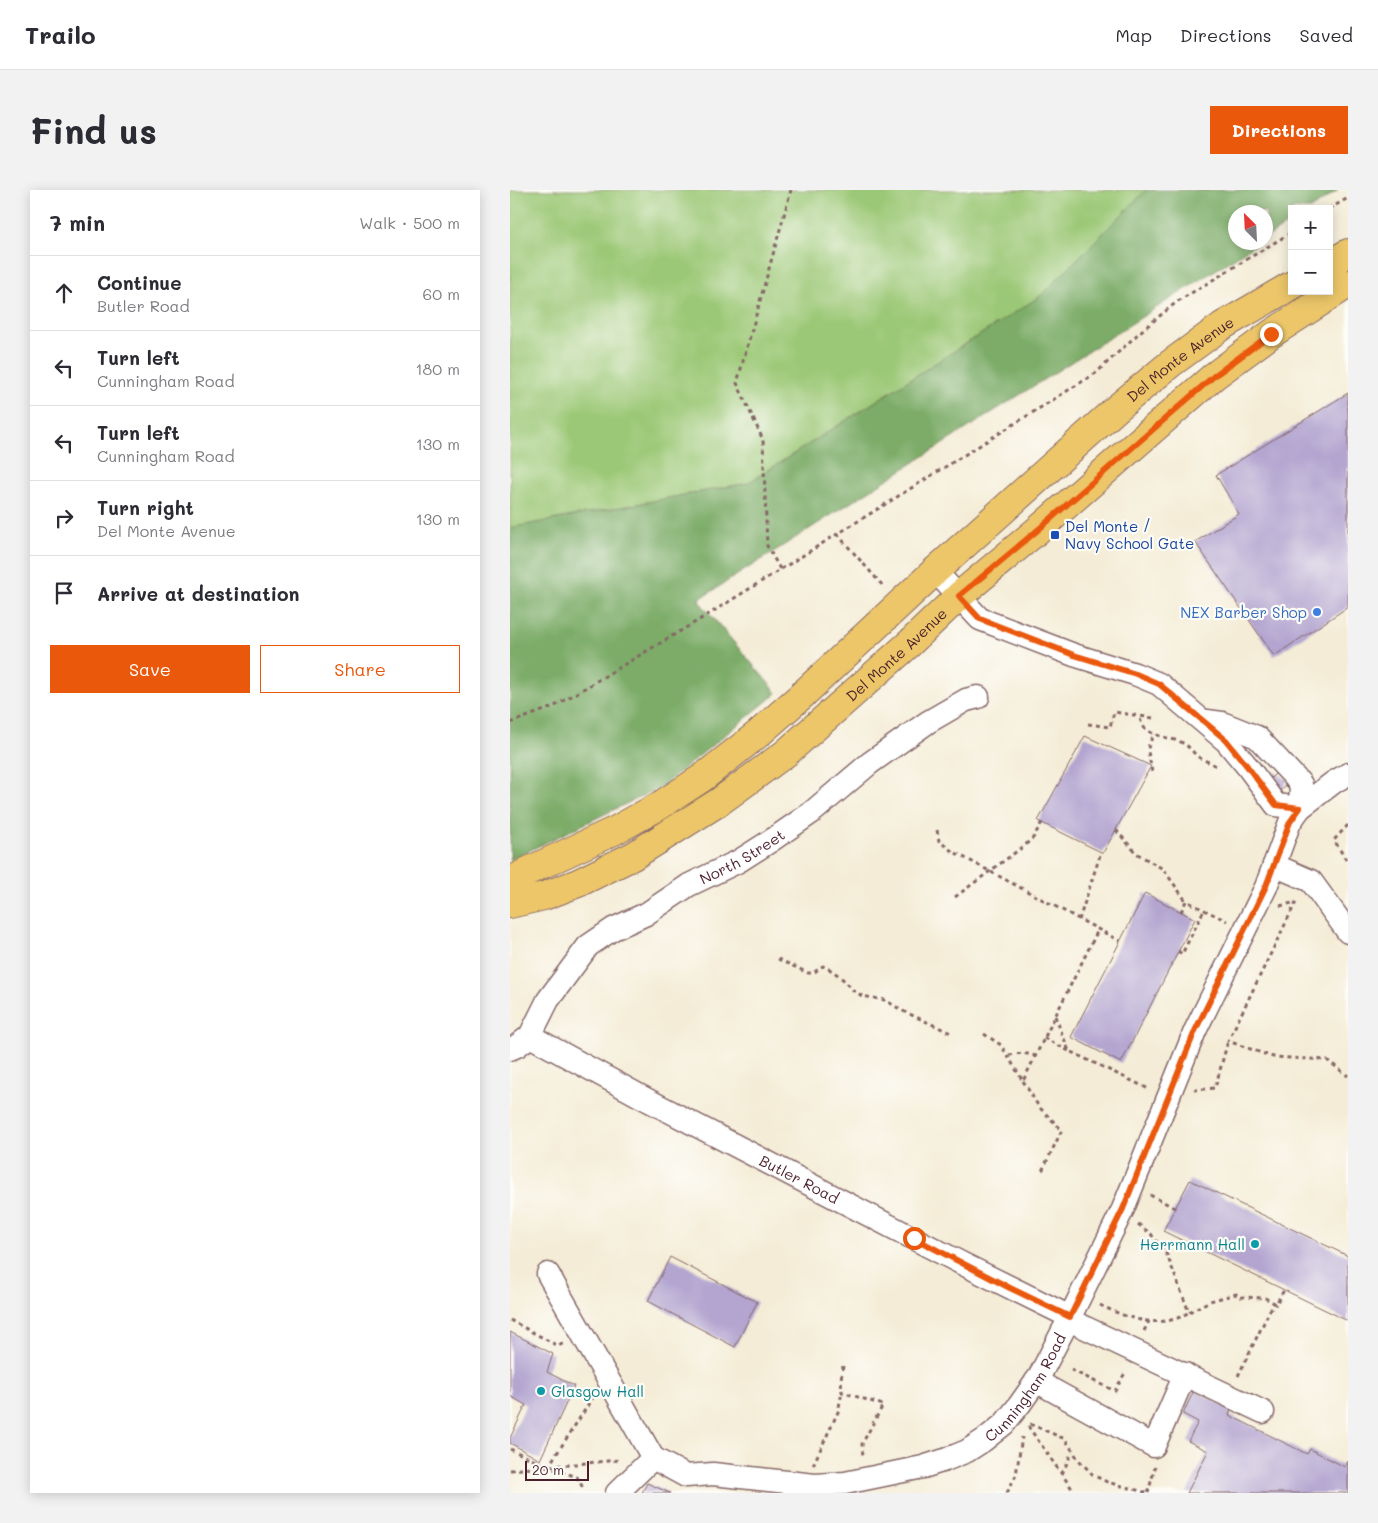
<!DOCTYPE html>
<html lang="en">
<head>
<meta charset="utf-8">
<style>
  :root { --surface:#fff; --page:#f2f2f3; --text:#2b2b33; --muted:#7c7c81; --line:#e1e1e2; --accent:#ea580c }
  body { margin:0; font-family:Mali,sans-serif; background:var(--page); color:var(--text) }
  .controls { position:absolute; right:15px; top:15px; display:grid; overflow:hidden; border-radius:0px; box-shadow:0 2px 12px #0003 }
  .controls button { width:45px; height:45px; display:grid; place-items:center; padding:0; border:0; border-bottom:1px solid var(--line); background:var(--surface); color:var(--text); font:25px sans-serif }
  .compass { position:absolute; left:718px; top:15px; width:45px; height:45px; border-radius:50%; background:var(--surface); box-shadow:0 2px 12px #0003; rotate:336deg }
  .scale { position:absolute; left:15px; bottom:12px; width:64px; box-sizing:border-box; padding-left:5px; border:2px solid #4a1f2b; border-top:0; font-size:14px; line-height:18px; white-space:nowrap; color:#4a1f2b; -webkit-text-stroke:4px #fdfcf7; paint-order:stroke }
  .stop { position:absolute; width:15px; height:15px; margin:-11px; border:4px solid #ea580c; border-radius:50%; background:#fff }
  .stop.end { background:#ea580c; border-color:#fff; box-shadow:0 1px 5px #0008 }
  .list { margin:0; padding:0; list-style:none }
  h2 { display:flex; justify-content:space-between; align-items:center; height:65px; margin:0; padding:0 20px; font-size:21px }
  h2 small { font-size:16px; font-weight:400; color:var(--muted) }
  .list li { display:grid; grid-template-columns:32px 1fr auto; gap:15px; align-items:center; box-sizing:border-box; height:75px; padding:0 20px; border-top:1px solid var(--line) }
  .list b { display:block; font-size:19px; white-space:nowrap }
  .list p { margin:0; font-size:16px; white-space:nowrap; color:var(--muted) }
  .list em { font-size:16px; font-style:normal; color:var(--muted) }
  .actions { display:flex; gap:10px; padding:15px 20px }
  .actions a { flex:1; padding:11px 0; border:1px solid var(--accent); border-radius:0px; text-align:center; font-size:18px; color:var(--accent) }
  .actions .main { background:var(--accent); color:#fff }
  .icon { flex:none; width:28px; height:28px; fill:none; stroke:currentColor; stroke-width:2; stroke-linecap:round; stroke-linejoin:round }
  .map { position:relative; flex:none; width:838px; height:1303px; overflow:hidden; border-radius:0px }
  header { display:flex; align-items:center; gap:30px; box-sizing:border-box; height:70px; padding:0 25px; background:var(--surface); border-bottom:1px solid var(--line) }
  header strong { font-size:24px }
  nav { display:flex; gap:28px; margin-inline-start:auto; font-size:18px }
  .intro { display:flex; align-items:center; justify-content:space-between; box-sizing:border-box; height:120px; padding:0 30px }
  h1 { margin:0; font-size:35px }
  .button { padding:12px 22px; border-radius:0px; background:var(--accent); color:#fff; font-size:18px; font-weight:700 }
  main { display:flex; gap:30px; padding:0 30px }
  aside { flex:1; background:var(--surface); border-radius:0px; box-shadow:0 2px 12px #0003 }
  .map>svg:first-child { display:block }
</style>
</head>
<body>
<header>
<strong>Trailo</strong>
<nav><a>Map</a><a>Directions</a><a>Saved</a></nav>
</header>
<div class="intro"><h1>Find us</h1><a class="button">Directions</a></div>
<main>
<aside>
<h2>7 min<small>Walk · 500 m</small></h2>
<ul class="list">
<li><svg class="icon" aria-label="ahead" viewBox="0 0 24 24"><path d="M12 20V5M6 11l6-6 6 6"/></svg><div><b>Continue</b><p>Butler Road</p></div><em>60 m</em></li>
<li><svg class="icon" aria-label="left" viewBox="0 0 24 24"><path d="M17 20v-9H6M10 6l-5 5 5 5"/></svg><div><b>Turn left</b><p>Cunningham Road</p></div><em>180 m</em></li>
<li><svg class="icon" aria-label="left" viewBox="0 0 24 24"><path d="M17 20v-9H6M10 6l-5 5 5 5"/></svg><div><b>Turn left</b><p>Cunningham Road</p></div><em>130 m</em></li>
<li><svg class="icon" aria-label="right" viewBox="0 0 24 24"><path d="M7 20v-9h11M14 6l5 5-5 5"/></svg><div><b>Turn right</b><p>Del Monte Avenue</p></div><em>130 m</em></li>
<li><svg class="icon" aria-label="arrive" viewBox="0 0 24 24"><path d="M6 21V4h12l-3 4 3 4H6"/></svg><div><b>Arrive at destination</b></div></li>
</ul>
<div class="actions"><a class="main">Save</a><a>Share</a></div>
</aside>
<div class="map">
<svg width="838" height="1303" viewBox="0 0 838 1303">
  <rect width="100%" height="100%" fill="#fdfcf7"/>
  <filter id="ink" filterUnits="userSpaceOnUse"><feTurbulence type="fractalNoise" baseFrequency=".02" numOctaves="2"/><feDisplacementMap in="SourceGraphic" scale="10" xChannelSelector="R" yChannelSelector="G"/><feConvolveMatrix kernelMatrix="1 2 1 2 8 2 1 2 1" color-interpolation-filters="sRGB"/></filter>
  <filter id="wash" filterUnits="userSpaceOnUse"><feTurbulence type="fractalNoise" baseFrequency=".0096" numOctaves="4" result="noise"/><feDisplacementMap in="SourceGraphic" scale="20" xChannelSelector="R" yChannelSelector="G"/><feGaussianBlur stdDeviation="1.12" result="paint"/><feColorMatrix in="noise" values="0 0 0 0 0 0 0 0 0 0 0 0 0 0 0 0 0 1.4 0 .05"/><feComposite in="paint" operator="in"/></filter>
  <g filter="url(#wash)">
    <rect width="100%" height="100%" fill="#f4ecd6"/>
    <path fill="#9bc876" stroke="#727450" d="M 0,0 L 636,0 L 529,107 L 238,293 L 0,338 Z"/>
    <path fill="#7cac67" stroke="#636649" d="M 636,0 L 828,0 L 801,19 L 782,19 L 782,31 L 756,48 L 756,22 L 726,22 L 726,52 L 748,53 L 188,410 L 267,503 L 151,597 L 0,670 L 0,338 L 238,293 L 529,107 Z"/>
    <g id="blocks">
      <g fill="#b3a5d0">
        <path d="M 838,203 L 838,417 L 764,466 L 685,352 L 729,324 L 706,285 Z"/>
        <path d="M 575,546 L 641,576 L 593,663 L 528,631 Z"/>
        <path d="M 766,583 L 777,589 L 776,595 L 771,600 L 764,600 L 759,593 L 761,588 Z"/>
        <path d="M 635,703 L 685,729 L 611,873 L 561,847 Z"/>
        <path d="M 680,990 L 838,1066 L 838,1131 L 653,1041 Z"/>
        <path d="M 160,1067 L 247,1112 L 225,1157 L 138,1111 Z"/>
        <path d="M 0,1142 L 43,1164 L 37,1182 L 64,1196 L 30,1270 L 0,1253 L 0,1248 L 16,1215 L 0,1206 Z"/>
        <path d="M 684,1200 L 721,1219 L 719,1225 L 797,1264 L 800,1259 L 835,1277 L 838,1271 L 838,1303 L 677,1303 L 698,1261 L 678,1251 L 688,1232 L 673,1224 Z"/>
        <path d="M 137,1293 L 160,1303 L 132,1303 Z"/>
      </g>
    </g>
  </g>
  <g filter="url(#ink)">
    <use href="#blocks" fill-opacity="0" stroke="#866767" stroke-width="1"/>
    <g fill="none" stroke-linecap="round" stroke-linejoin="round">
      <defs>
        <g id="minor">
          <path d="M 425,381 L 470,429 L 564,465 L 625,484 L 649,494 L 716,551 L 737,576 L 766,615 L 790,618"/>
          <path d="M 697,531 L 712,533 L 747,547 L 791,594 L 790,618"/>
          <path d="M 764,675 L 801,691 L 838,742"/>
          <path id="s1" d="M 20,846 L 130,906 L 451,1073 L 560,1127"/>
          <path id="s2" d="M 0,859 L 7,856 L 20,846 L 38,810 L 78,756 L 103,739 L 136,724 L 179,695 L 229,671 L 262,650 L 301,623 L 360,573 L 418,532 L 456,510 L 468,507"/>
          <path d="M 38,1084 L 143,1268"/>
          <path d="M 559,1130 L 753,1222"/>
          <path d="M 526,1191 L 644,1256 L 675,1184"/>
          <path id="s3" d="M 107,1303 L 143,1268 L 176,1286 L 203,1284 L 305,1295 L 335,1293 L 413,1277 L 435,1270 L 457,1261 L 474,1250 L 494,1234 L 510,1214 L 529,1187 L 560,1127 L 613,1019 L 685,841 L 756,697 L 780,632 L 790,618 L 824,592 L 838,584"/>
        </g>
        <g id="major">
          <path d="M 819,74 L 838,63"/>
          <path id="s4" d="M 0,692 L 18,681 L 106,640 L 149,616 L 192,588 L 248,544 L 290,507 L 425,381 L 606,219 L 660,174 L 712,136 L 782,95"/>
          <path id="s5" d="M 0,714 L 34,706 L 68,693 L 123,666 L 209,612 L 276,563 L 399,454 L 449,406 L 529,339 L 704,186 L 761,144 L 838,94"/>
        </g>
      </defs>
      <use href="#minor" stroke="#866767" stroke-width="25"/>
      <use href="#major" stroke="#866767" stroke-width="30"/>
      <g stroke="#866767" stroke-width="3" stroke-dasharray="4 4" stroke-linecap="butt">
        <path d="M 819,19 L 838,8"/>
        <path d="M 327,344 L 374,397"/>
        <path d="M 270,379 L 257,356 L 253,250 L 227,193 L 281,0"/>
        <path d="M 643,528 L 630,526 C 631,549 662,545 676,555 C 680,558 683,562 687,566 C 693,570 701,573 708,577"/>
        <path d="M 0,533 L 43,517 L 199,424 L 586,183 L 630,142 L 668,111 L 782,42"/>
        <path d="M 578,534 L 600,537 L 604,522 L 630,526"/>
        <path d="M 642,582 C 640,565 633,559 645,544"/>
        <path d="M 838,635 L 824,650 L 838,673"/>
        <path d="M 427,640 L 429,651 L 442,661 L 610,751"/>
        <path d="M 606,640 L 626,663 L 653,679 L 676,711"/>
        <path d="M 445,707 L 514,656 L 523,648 L 532,632"/>
        <path d="M 786,712 L 718,851 L 763,867 L 817,870 L 838,886"/>
        <path d="M 770,716 L 786,712"/>
        <path d="M 671,722 L 676,711 L 717,731"/>
        <path d="M 569,730 L 591,662"/>
        <path d="M 668,761 L 672,764 L 694,720"/>
        <path d="M 268,769 L 298,783 L 303,783 L 313,776 L 323,781 L 335,791 L 343,800 L 352,806 L 375,810 L 393,821 L 441,843"/>
        <path d="M 545,826 L 559,861 L 639,899"/>
        <path d="M 474,844 L 491,855 L 513,891 L 588,740"/>
        <path d="M 534,848 L 559,861"/>
        <path d="M 499,865 L 513,863 L 526,866"/>
        <path d="M 513,891 L 529,917 L 552,940 L 531,983"/>
        <path d="M 684,900 L 705,898 L 718,851"/>
        <path d="M 640,1005 L 665,1018"/>
        <path d="M 628,1034 L 641,1044 L 657,1065 L 679,1122 L 700,1111 L 726,1104 L 731,1107 L 755,1108 L 766,1114 L 774,1100"/>
        <path d="M 590,1115 C 616,1128 652,1141 679,1122"/>
        <path d="M 0,1130 L 48,1156 L 54,1153"/>
        <path d="M 634,1141 L 639,1131"/>
        <path d="M 333,1176 L 331,1189 L 332,1202 L 373,1215 L 352,1254 L 353,1268"/>
        <path d="M 561,1180 L 605,1201 L 616,1181"/>
        <path d="M 728,1186 L 760,1120 L 766,1114"/>
        <path d="M 520,1234 L 555,1249 L 568,1269 L 583,1285 L 597,1292 L 638,1303"/>
        <path d="M 518,1236 L 565,1303"/>
        <path d="M 0,1259 L 38,1277 L 67,1287 L 73,1298"/>
        <path d="M 303,1275 L 328,1222 L 332,1202"/>
        <path d="M 38,1277 L 84,1206"/>
        <path d="M 0,1280 L 109,1270"/>
        <path d="M 552,1284 L 562,1262"/>
        <path d="M 497,1303 L 506,1285 L 512,1247"/>
        <path d="M 638,1303 L 645,1277"/>
      </g>
      <use href="#minor" stroke="#fff" stroke-width="22"/>
      <use href="#major" stroke="#ecc669" stroke-width="28"/>
    </g>
  </g>
  <g fill="none" stroke-linecap="round" stroke-linejoin="round" filter="url(#ink)">
    <path stroke="#ea580c" stroke-width="6" d="M 404,1048 L 500,1098 L 560,1127 L 613,1019 L 685,841 L 756,696 L 780,632 L 790,618 L 766,615 L 737,576 L 716,550 L 649,494 L 626,484 L 564,465 L 470,429 L 449,406 L 529,339 L 704,186 L 761,144"/>
  </g>
  <rect fill="#1a4fb4" stroke="#fdfcf7" stroke-width="2" x="540" y="340" width="10" height="10" rx="2.5"/>
  <circle fill="#3f7fe0" stroke="#fdfcf7" stroke-width="2" cx="807" cy="422" r="5"/>
  <g fill="#0f9aa8" stroke="#fdfcf7" stroke-width="2">
    <circle cx="745" cy="1054" r="5"/>
    <circle cx="31" cy="1201" r="5"/>
  </g>
  <g text-anchor="middle" dominant-baseline="central" stroke-width="4.5" stroke-linejoin="round" paint-order="stroke">
    <g font-size="15" fill="#4a1f2b" stroke="#fdfcf7">
      <text stroke="none"><textPath href="#s4" startOffset="855">Del Monte Avenue</textPath></text>
      <text stroke="none"><textPath href="#s5" startOffset="465">Del Monte Avenue</textPath></text>
      <text stroke="none"><textPath href="#s2" startOffset="310">North Street</textPath></text>
      <text stroke="none"><textPath href="#s1" startOffset="305">Butler Road</textPath></text>
      <text stroke="none"><textPath href="#s3" startOffset="462">Cunningham Road</textPath></text>
    </g>
    <g font-size="15" fill="#164399" stroke="#fdfcf7" text-anchor="start">
      <text x="555" y="336">Del Monte /<tspan x="555" dy="17">Navy School Gate</tspan></text>
    </g>
    <g font-size="15" fill="#366cbe" stroke="#fdfcf7" text-anchor="end">
      <text x="797" y="422">NEX Barber Shop</text>
    </g>
    <g font-size="15" fill="#0d838f" stroke="#fdfcf7" text-anchor="end">
      <text x="735" y="1054">Herrmann Hall</text>
      <text x="41" y="1201" text-anchor="start">Glasgow Hall</text>
    </g>
  </g>
</svg>
<div class="controls">
<button>+</button>
<button>−</button>
</div>
<svg class="compass" viewBox="-18 -18 36 36"><path d="M0-13l5 13h-10z" fill="#e53935"/><path d="M0 13l5-13h-10z" fill="#7c7c81"/></svg>
<div class="scale">20 m</div>
<div class="stop" style="left:404px;top:1048px"></div>
<div class="stop end" style="left:761px;top:144px"></div>
</div>
</main>
</body>
</html>
